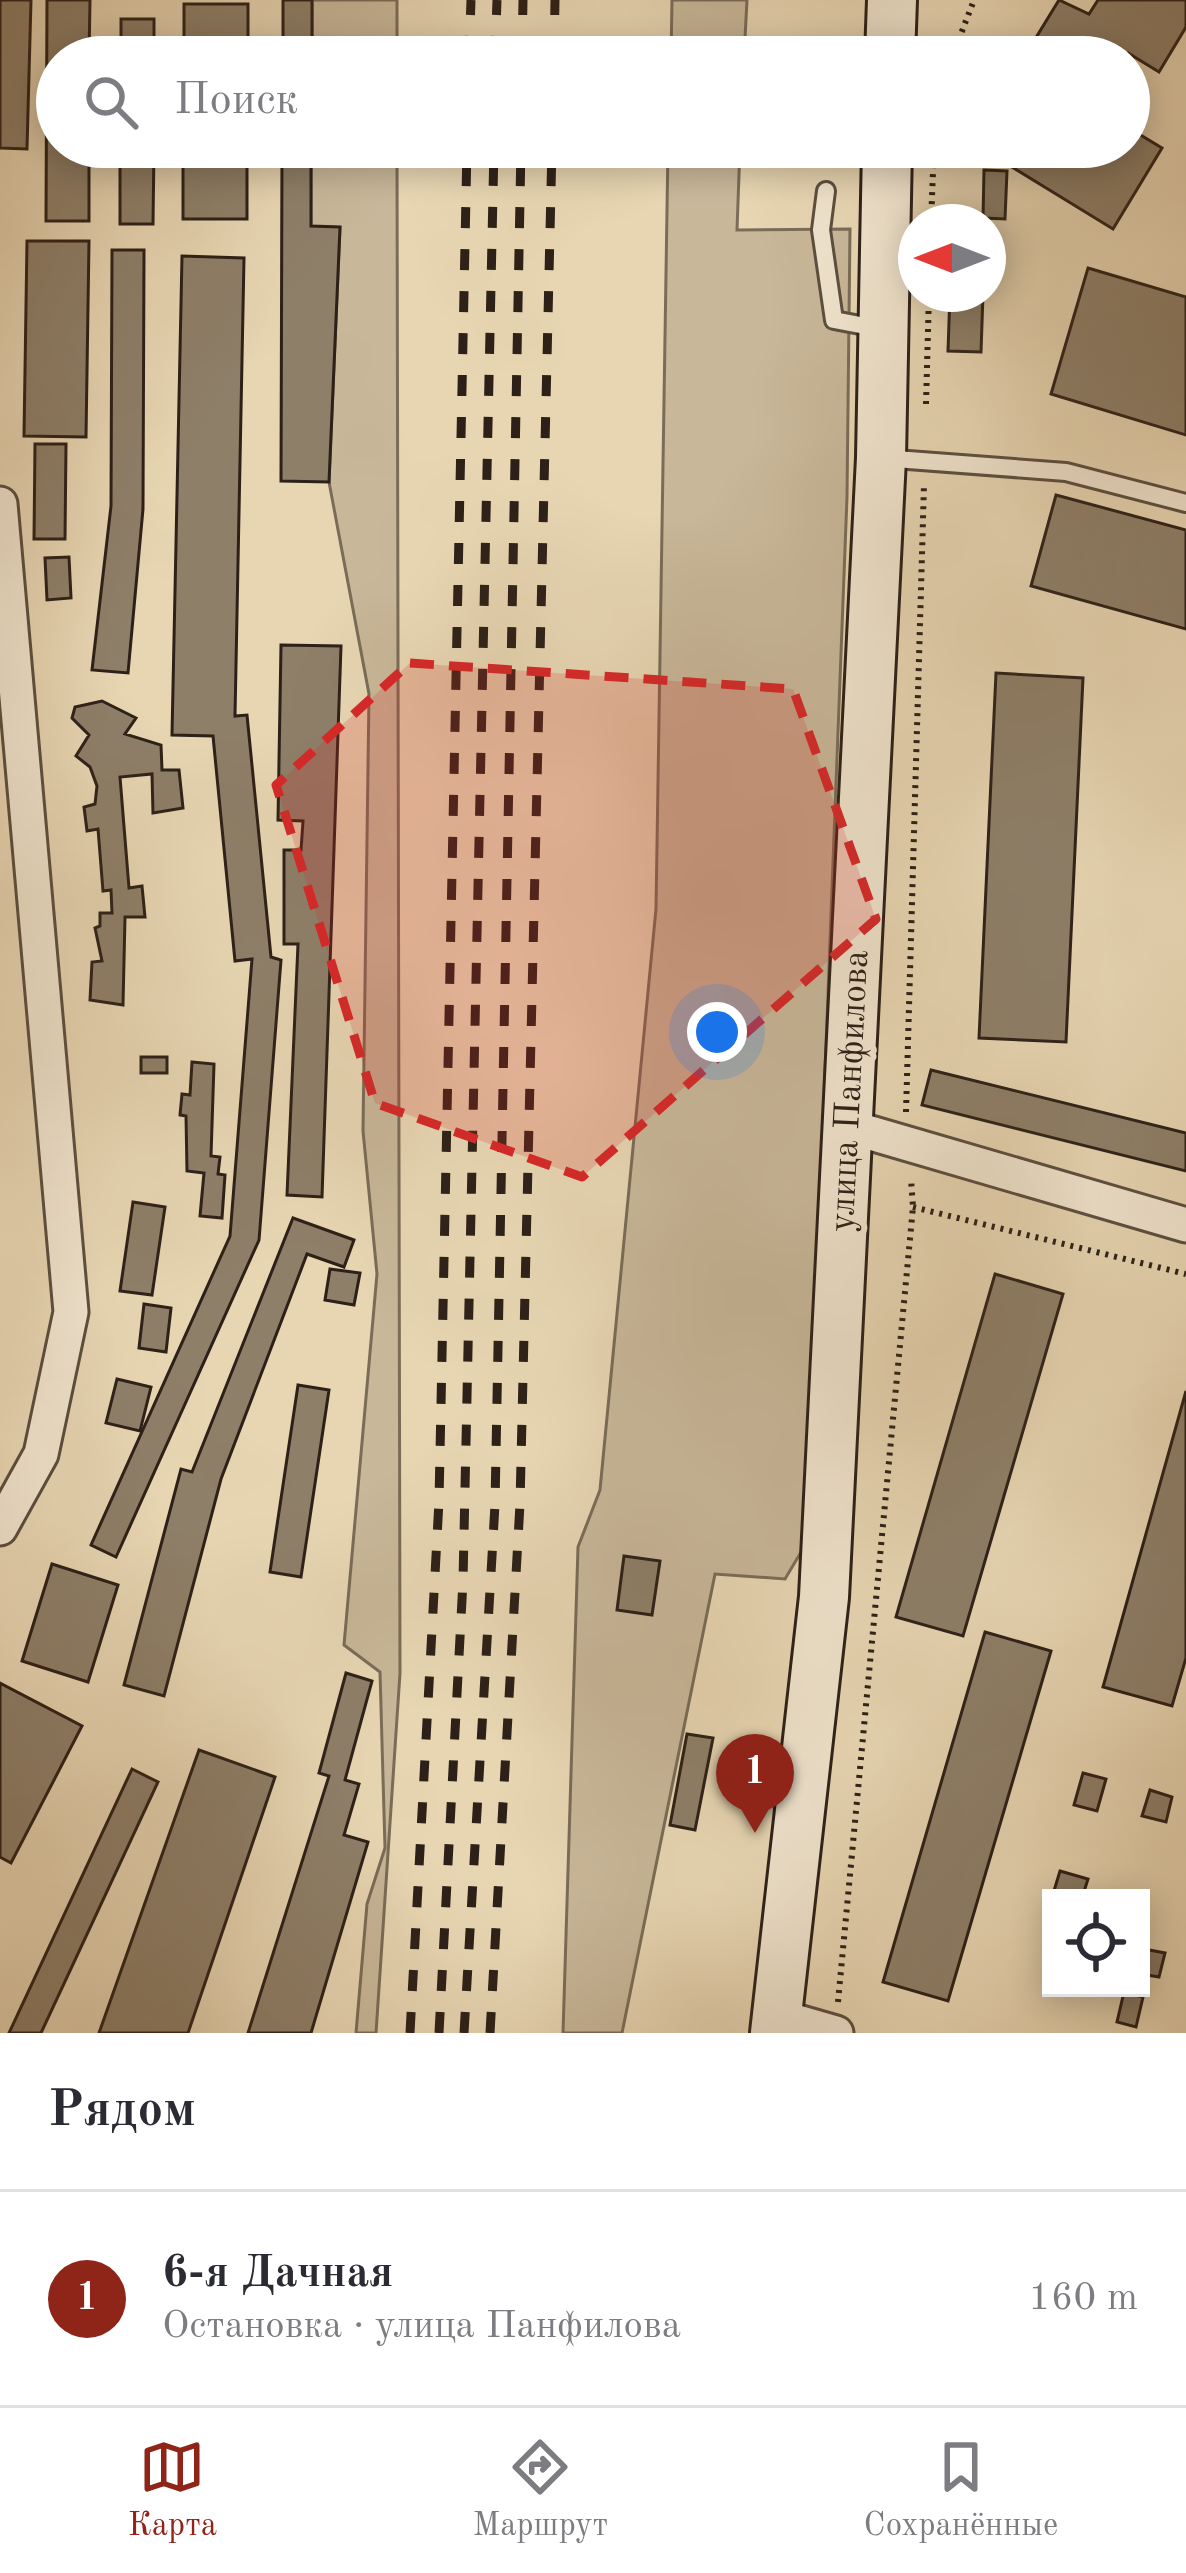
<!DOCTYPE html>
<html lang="ru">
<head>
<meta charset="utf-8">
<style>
  :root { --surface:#fff; --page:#f7f7f7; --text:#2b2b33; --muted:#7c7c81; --line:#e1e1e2; --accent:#8f2418 }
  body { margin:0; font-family:"Old Standard TT",serif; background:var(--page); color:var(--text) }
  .controls { position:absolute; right:36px; bottom:36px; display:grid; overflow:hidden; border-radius:0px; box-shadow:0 6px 30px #0003 }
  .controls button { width:108px; height:108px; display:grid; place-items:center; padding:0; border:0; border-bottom:3px solid var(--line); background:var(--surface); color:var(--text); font:60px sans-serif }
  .compass { position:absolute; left:898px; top:204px; width:108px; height:108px; border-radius:50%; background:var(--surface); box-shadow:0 6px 30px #0003; rotate:270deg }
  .you { position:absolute; left:717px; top:1032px; width:42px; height:42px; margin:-30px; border:9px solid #fff; border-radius:50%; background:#1a73e8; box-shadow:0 0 0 18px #1a73e833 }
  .badge { display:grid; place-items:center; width:78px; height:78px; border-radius:50%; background:var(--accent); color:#fff; font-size:39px; font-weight:700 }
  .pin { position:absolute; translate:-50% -99px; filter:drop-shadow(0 3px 6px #0008) }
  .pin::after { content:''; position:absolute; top:63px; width:42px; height:36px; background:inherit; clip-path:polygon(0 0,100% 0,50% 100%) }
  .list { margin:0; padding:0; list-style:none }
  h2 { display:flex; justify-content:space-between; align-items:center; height:156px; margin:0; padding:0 48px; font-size:51px }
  h2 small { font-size:39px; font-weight:400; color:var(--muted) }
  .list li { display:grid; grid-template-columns:78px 1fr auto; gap:36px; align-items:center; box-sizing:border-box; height:216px; padding:0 48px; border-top:3px solid var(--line) }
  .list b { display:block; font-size:45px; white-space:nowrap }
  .list p { margin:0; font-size:39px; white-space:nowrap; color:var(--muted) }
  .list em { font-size:39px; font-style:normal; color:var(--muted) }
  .icon { flex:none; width:66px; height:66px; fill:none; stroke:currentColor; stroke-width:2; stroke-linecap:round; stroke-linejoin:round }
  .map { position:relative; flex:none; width:1186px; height:2033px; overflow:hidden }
  .search { position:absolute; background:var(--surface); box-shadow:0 6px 30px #0003; left:36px; right:36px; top:36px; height:132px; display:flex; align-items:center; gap:30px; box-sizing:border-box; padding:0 42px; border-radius:66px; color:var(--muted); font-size:45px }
  .sheet { height:372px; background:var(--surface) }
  nav { display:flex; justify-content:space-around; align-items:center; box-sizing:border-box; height:168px; border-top:3px solid var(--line); background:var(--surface); font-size:33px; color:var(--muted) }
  nav a { display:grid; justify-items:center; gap:6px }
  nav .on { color:var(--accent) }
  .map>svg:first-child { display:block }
</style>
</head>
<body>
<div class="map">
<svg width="1186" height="2033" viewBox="0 0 1186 2033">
  <rect width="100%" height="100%" fill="#e8d6b3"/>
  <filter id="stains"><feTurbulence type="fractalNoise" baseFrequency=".00167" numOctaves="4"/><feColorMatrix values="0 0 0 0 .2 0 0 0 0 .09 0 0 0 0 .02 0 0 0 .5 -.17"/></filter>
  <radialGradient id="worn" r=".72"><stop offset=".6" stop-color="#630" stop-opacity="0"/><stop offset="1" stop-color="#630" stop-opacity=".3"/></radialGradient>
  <g fill="#c8b799" stroke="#7a6c58" stroke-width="3">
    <rect x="312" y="0" width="85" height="57"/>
    <path d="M 672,0 L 747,0 L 744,57 L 671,57 Z"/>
    <path d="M 311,147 L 397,147 L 400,1673 L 376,2033 L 356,2033 L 367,1904 L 385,1848 L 380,1672 L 344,1645 L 377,1274 L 363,1131 L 369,694 L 329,482 L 340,228 L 311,226 Z"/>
    <path d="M 668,147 L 740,147 L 737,230 L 850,229 L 847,497 L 807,1542 L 785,1579 L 715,1574 L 622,2033 L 563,2033 L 578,1547 L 600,1490 L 656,909 Z"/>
  </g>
  <g fill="#8e7f69" stroke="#2c2018" stroke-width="3">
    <path d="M 0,0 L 31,0 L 27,149 L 0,148 Z"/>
    <path d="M 47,0 L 90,0 L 89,57 L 57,57 L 57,147 L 89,147 L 89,221 L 46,221 Z"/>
    <rect x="283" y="0" width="29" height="57"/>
    <path d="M 1059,0 L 1089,14 L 1098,0 L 1186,0 L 1186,27 L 1159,72 L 1128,53 L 1042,57 L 1029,49 Z"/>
    <rect x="184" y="4" width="64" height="53"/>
    <rect x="121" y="19" width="33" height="38"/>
    <path d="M 1129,128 L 1162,148 L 1113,229 L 1012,167 L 1025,147 L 1129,147 Z"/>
    <path d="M 120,147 L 154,147 L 153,224 L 120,224 Z"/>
    <rect x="183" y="147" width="64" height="72"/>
    <path d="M 282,147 L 311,147 L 311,226 L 340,227 L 329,482 L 281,481 Z"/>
    <path d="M 984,170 L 1007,171 L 1005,219 L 983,218 Z"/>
    <path d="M 27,241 L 89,241 L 86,437 L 24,436 Z"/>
    <path d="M 112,250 L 144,250 L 143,509 L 128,673 L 92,670 L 111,506 Z"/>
    <path d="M 182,256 L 244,258 L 235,716 L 247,715 L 271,957 L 281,960 L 259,1240 L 116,1557 L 91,1545 L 230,1236 L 252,959 L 235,961 L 213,736 L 172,735 Z"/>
    <path d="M 1088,268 L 1186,297 L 1186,435 L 1051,394 Z"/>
    <path d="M 950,294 L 983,294 L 981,352 L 948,351 Z"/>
    <path d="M 35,444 L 66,444 L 65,539 L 34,539 Z"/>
    <path d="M 1056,495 L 1186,530 L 1186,629 L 1031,586 Z"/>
    <path d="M 69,557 L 71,598 L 47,600 L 45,558 Z"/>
    <path d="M 281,645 L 341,646 L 322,1197 L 287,1195 L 298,944 L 284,944 L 284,850 L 301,850 L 303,821 L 278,820 Z"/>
    <path d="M 996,673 L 1083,678 L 1066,1042 L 979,1038 Z"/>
    <path d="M 102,701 L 136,718 L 125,734 L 161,745 L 162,770 L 179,770 L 183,808 L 153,813 L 152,774 L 120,777 L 129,888 L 142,886 L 145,917 L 125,917 L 123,1005 L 90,1000 L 92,962 L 102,961 L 95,928 L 100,926 L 100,913 L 112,913 L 111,890 L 103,891 L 98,829 L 87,831 L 84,807 L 95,804 L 97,786 L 90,767 L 76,756 L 89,735 L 72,718 L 75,707 Z"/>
    <rect x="141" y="1057" width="26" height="16"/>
    <path d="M 192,1062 L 214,1064 L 211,1156 L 220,1157 L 218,1174 L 225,1175 L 222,1218 L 200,1216 L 204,1173 L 187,1171 L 186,1116 L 180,1115 L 182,1094 L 190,1095 Z"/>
    <path d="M 931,1070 L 1186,1133 L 1186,1171 L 922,1105 Z"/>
    <path d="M 133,1202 L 165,1207 L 152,1295 L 120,1291 Z"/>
    <path d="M 293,1218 L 354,1240 L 344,1267 L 307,1254 L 221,1479 L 164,1696 L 124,1685 L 181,1469 L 192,1472 Z"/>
    <path d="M 330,1269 L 360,1273 L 354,1305 L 325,1300 Z"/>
    <path d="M 995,1274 L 1063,1294 L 963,1636 L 896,1617 Z"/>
    <path d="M 144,1304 L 171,1308 L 166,1352 L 139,1348 Z"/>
    <path d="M 117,1379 L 151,1387 L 140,1431 L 106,1423 Z"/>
    <path d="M 298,1385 L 329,1390 L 301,1577 L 270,1572 Z"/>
    <path d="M 1186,1391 L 1186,1658 L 1172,1706 L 1103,1687 Z"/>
    <path d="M 624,1556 L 660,1561 L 652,1615 L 617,1610 Z"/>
    <path d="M 52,1564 L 118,1585 L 88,1682 L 22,1661 Z"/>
    <path d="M 985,1632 L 1051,1651 L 948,2001 L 883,1982 Z"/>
    <path d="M 346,1673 L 372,1681 L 345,1780 L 359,1784 L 344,1835 L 368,1842 L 311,2033 L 248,2033 L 329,1776 L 319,1773 Z"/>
    <path d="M 0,1683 L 82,1726 L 11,1863 L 0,1857 Z"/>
    <path d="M 687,1734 L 713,1738 L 695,1830 L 670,1825 Z"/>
    <path d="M 199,1750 L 275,1777 L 188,2033 L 99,2033 Z"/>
    <path d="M 132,1769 L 158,1782 L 41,2033 L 9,2033 Z"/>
    <path d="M 1083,1773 L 1106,1779 L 1097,1811 L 1074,1805 Z"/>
    <path d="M 1150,1790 L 1172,1797 L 1166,1822 L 1142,1816 Z"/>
    <path d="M 1060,1871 L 1088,1879 L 1082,1898 L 1053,1894 Z"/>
    <path d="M 1144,1949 L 1165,1953 L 1159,1977 L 1141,1974 Z"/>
    <path d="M 1124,1992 L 1143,1997 L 1136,2027 L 1117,2022 Z"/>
  </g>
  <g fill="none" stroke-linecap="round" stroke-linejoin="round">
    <defs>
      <g id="service">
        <path d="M 826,191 L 821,230 L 834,320 L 881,329"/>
        <path d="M 882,458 L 1066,472 L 1186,503"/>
      </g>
      <g id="minor">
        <path d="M 0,504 L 71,1312 L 41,1454 L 0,1528"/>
        <path d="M 850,1127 L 1186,1225"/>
        <path d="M 777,2016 L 836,2033"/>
      </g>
      <g id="secondary">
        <path d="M 890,57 L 892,0"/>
        <path d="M 775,2033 L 824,1597 L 881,458 L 887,147"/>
      </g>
    </defs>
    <use href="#service" stroke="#5b4e3f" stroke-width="22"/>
    <use href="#minor" stroke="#5b4e3f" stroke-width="39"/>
    <use href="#secondary" stroke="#2c2018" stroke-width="54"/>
    <g stroke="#2c2018" stroke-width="6" stroke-dasharray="3 6" stroke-linecap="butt">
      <path d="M 952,57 L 974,0"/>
      <path d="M 931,222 L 934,147"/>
      <path d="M 926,404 L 929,294"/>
      <path d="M 906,1112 L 924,484"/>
      <path d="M 913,1207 L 1186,1274"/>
      <path d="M 838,2002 L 913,1207 L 911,1179"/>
    </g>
    <use href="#service" stroke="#f0e4ce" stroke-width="16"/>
    <use href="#minor" stroke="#f0e4ce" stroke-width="33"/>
    <use href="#secondary" stroke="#f0e4ce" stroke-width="48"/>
    <g stroke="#2c2018" stroke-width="9" stroke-dasharray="21 21" stroke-linecap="butt">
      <path d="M 469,57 L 471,0"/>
      <path d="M 495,57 L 497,0"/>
      <path d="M 522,57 L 523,0"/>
      <path d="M 554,57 L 555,0"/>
      <path d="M 410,2033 L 439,1501 L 467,147"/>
      <path d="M 439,2033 L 463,1581 L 494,147"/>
      <path d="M 464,2033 L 495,1505 L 521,147"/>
      <path d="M 490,2033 L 520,1504 L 552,147"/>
    </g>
  </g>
  <path fill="#d62828" fill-opacity="0.2" stroke="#d62828" stroke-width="9" stroke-dasharray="24 15" stroke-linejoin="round" d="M 410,663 L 793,689 L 876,919 L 582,1177 L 375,1103 L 276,785 Z"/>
  <g text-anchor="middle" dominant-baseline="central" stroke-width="12" stroke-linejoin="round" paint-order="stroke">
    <g font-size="36" fill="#2c2018" stroke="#f0e4ce">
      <text transform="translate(851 1091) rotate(-87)">улица Панфилова</text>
    </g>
  </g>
  <rect width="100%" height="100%" filter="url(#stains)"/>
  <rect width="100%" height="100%" fill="url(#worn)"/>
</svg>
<div class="controls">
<button><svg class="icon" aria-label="locate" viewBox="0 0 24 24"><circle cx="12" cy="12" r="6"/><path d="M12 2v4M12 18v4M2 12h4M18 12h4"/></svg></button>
</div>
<svg class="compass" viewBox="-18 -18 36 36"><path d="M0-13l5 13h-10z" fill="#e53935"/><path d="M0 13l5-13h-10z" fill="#7c7c81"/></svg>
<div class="you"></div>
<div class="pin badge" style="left:755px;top:1833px">1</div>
<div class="search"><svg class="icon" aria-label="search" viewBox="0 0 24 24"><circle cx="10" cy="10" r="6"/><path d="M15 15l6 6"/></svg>Поиск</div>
</div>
<section class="sheet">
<h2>Рядом<small></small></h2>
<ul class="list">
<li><span class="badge">1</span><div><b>6-я Дачная</b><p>Остановка · улица Панфилова</p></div><em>160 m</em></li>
</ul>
</section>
<nav>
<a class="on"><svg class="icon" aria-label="map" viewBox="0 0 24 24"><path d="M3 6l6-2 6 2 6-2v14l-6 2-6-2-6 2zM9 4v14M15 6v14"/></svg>Карта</a>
<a><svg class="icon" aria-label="directions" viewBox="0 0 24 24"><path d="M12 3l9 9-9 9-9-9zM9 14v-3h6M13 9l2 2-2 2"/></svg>Маршрут</a>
<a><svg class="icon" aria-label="saved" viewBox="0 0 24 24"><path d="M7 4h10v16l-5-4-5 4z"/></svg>Сохранённые</a>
</nav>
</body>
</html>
